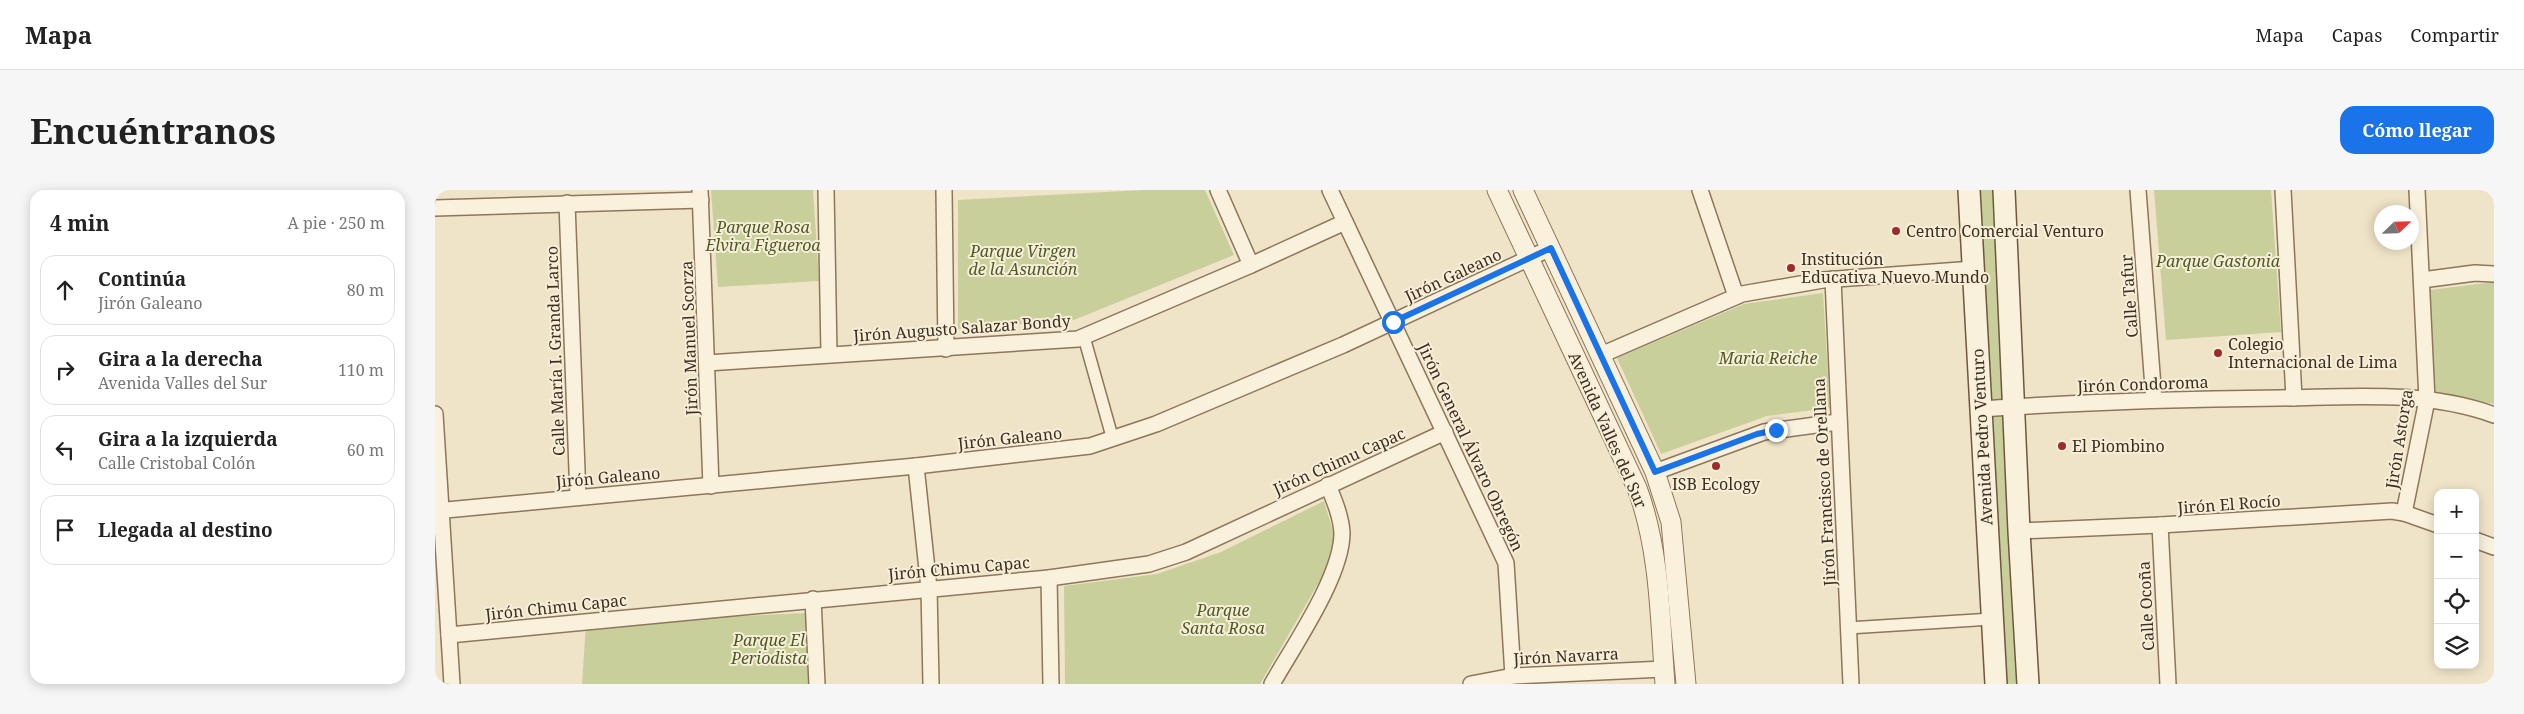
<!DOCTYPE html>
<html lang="es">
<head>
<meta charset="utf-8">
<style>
  :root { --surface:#fff; --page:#f6f6f6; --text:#222; --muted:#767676; --line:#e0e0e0; --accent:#1a73e8 }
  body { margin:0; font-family:"Noto Serif",serif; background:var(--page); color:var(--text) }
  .controls { position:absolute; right:15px; bottom:15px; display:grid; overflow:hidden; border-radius:10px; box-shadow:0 2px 12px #0003 }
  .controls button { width:45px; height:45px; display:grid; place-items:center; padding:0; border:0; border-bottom:1px solid var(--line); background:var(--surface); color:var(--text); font:25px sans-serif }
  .compass { position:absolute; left:1939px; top:15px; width:45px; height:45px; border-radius:50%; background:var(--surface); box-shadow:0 2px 12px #0003; rotate:67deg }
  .stop { position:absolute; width:15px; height:15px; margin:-11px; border:4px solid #1a73e8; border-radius:50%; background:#fff }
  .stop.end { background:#1a73e8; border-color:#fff; box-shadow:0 1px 5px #0008 }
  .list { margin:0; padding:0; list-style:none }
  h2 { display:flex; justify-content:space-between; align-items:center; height:65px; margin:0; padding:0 20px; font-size:21px }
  h2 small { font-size:16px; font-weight:400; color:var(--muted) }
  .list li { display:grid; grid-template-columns:32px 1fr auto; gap:15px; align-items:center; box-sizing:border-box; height:70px; margin:0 10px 10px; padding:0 10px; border:1px solid var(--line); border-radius:15px }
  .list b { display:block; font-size:19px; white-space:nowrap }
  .list p { margin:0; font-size:16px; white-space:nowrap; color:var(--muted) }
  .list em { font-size:16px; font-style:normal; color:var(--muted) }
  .icon { flex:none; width:28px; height:28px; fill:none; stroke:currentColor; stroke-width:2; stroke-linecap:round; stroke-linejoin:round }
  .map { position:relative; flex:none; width:2059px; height:494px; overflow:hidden; border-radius:15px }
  header { display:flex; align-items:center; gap:30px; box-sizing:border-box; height:70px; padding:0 25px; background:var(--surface); border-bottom:1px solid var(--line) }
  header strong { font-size:24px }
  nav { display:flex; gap:28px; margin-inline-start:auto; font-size:18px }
  .intro { display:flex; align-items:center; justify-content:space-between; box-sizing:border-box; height:120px; padding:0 30px }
  h1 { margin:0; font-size:35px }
  .button { padding:12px 22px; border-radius:15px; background:var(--accent); color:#fff; font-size:18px; font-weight:700 }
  main { display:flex; gap:30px; padding:0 30px }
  aside { flex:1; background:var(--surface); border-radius:15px; box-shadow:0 2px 12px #0003 }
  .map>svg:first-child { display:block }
</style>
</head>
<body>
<header>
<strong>Mapa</strong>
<nav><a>Mapa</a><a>Capas</a><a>Compartir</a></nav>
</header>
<div class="intro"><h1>Encuéntranos</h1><a class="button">Cómo llegar</a></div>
<main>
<aside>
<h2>4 min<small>A pie · 250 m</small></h2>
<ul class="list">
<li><svg class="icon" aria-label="ahead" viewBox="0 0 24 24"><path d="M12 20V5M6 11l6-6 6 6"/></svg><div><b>Continúa</b><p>Jirón Galeano</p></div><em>80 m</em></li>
<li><svg class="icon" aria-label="right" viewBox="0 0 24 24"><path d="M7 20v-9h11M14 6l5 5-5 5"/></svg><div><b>Gira a la derecha</b><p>Avenida Valles del Sur</p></div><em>110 m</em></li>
<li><svg class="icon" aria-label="left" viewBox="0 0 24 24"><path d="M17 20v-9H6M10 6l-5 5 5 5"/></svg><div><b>Gira a la izquierda</b><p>Calle Cristobal Colón</p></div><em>60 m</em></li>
<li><svg class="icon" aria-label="arrive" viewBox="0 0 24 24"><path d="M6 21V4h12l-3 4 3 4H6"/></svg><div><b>Llegada al destino</b></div></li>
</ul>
</aside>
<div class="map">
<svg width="2059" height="494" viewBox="0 0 2059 494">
  <rect width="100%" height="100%" fill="#f0e4c8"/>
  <g fill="#c9cf9b">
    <path d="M 276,0 L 378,0 L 384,91 L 283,97 Z"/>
    <path d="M 708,0 L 770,0 L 799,65 L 639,130 L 523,139 L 523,10 Z"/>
    <path d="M 1542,0 L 1562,0 L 1570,212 L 1554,214 Z"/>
    <path d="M 1719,0 L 1836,0 L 1846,142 L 1731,150 Z"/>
    <path d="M 2059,92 L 2059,214 L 2000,204 L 1995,100 Z"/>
    <path d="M 1388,103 L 1395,218 L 1332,226 L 1226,264 L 1182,168 L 1309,114 Z"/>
    <path d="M 1570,221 L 1590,494 L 1564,494 L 1553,223 Z"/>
    <path d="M 889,311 L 900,348 L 895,373 L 825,494 L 630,494 L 629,396 L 722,384 L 786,362 Z"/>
    <path d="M 371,423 L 374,494 L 147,494 L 151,433 Z"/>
  </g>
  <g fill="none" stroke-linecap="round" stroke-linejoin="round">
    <defs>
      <g id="pedestrian">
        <path d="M 649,147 L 678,250"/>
        <path d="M 1413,438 L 1557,429"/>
      </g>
      <g id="minor">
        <path d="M 265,0 L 276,296"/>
        <path d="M 391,0 L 394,164"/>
        <path d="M 509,0 L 511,159"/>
        <path d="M 783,0 L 816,75"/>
        <path d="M 895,0 L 1071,373 L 1078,486"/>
        <path d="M 1265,0 L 1301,106"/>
        <path d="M 1703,0 L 1719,210"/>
        <path d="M 1848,0 L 1859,208"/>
        <path d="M 132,13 L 143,307"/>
        <path d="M 0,18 L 266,10"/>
        <path d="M 1398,89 L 1416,494"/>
        <path d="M 1987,90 L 2040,83 L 2059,84"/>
        <path d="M 1166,165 L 1307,104 L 1388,90 L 1539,79"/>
        <path d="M 272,173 L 643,149 L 816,75 L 910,32"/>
        <path d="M 1546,219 C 1646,212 1745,209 1845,208 C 1917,207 1990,200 2059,225"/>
        <path d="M 0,224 L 17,494"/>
        <path d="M 481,276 L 494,398 L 496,494"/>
        <path d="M 1220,282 L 1329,242 L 1403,232"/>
        <path d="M 0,321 L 481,276 L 655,256 L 721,234 L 908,155 L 1116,58"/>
        <path d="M 1969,323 L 1992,210 L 1982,0"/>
        <path d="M 1725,335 L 1733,494"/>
        <path d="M 1584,341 L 1725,335 L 1957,321 L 1969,323 L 2003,335"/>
        <path d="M 2040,350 L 2059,357"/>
        <path d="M 614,388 L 616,494"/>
        <path d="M 378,409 L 382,494"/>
        <path d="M 14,445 L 614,388 L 714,374 L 751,362 L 1010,242"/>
        <path d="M 837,494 C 859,455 907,386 907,343 C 906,326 899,310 893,295"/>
        <path d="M 1036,494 L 1078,486 L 1229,479"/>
      </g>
      <g id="tertiary">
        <path d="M 1062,0 L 1202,298 C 1225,360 1225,428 1230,494"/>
        <path d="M 1088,0 L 1220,282 L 1236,332 L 1251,494"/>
      </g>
      <g id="secondary">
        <path d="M 1534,0 L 1561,494"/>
        <path d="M 1569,0 L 1584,341 L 1593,494"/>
      </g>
    </defs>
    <use href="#pedestrian" stroke="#8d765c" stroke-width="14"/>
    <use href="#minor" stroke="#8d765c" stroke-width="18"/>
    <use href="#tertiary" stroke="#8d765c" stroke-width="21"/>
    <use href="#secondary" stroke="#6f573f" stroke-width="24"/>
    <use href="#pedestrian" stroke="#faf1dc" stroke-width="11"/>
    <use href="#minor" stroke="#faf1dc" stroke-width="15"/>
    <use href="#tertiary" stroke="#faf1dc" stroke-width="19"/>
    <use href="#secondary" stroke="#faf1dc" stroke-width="21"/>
  </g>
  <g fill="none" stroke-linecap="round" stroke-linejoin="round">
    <path stroke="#1a73e8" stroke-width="6" d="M 958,132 L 1116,58 L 1220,282 L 1322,244 L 1341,240"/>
  </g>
  <g fill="#9e2a2b" stroke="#f7eed8" stroke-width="2">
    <circle cx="1461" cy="41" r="5"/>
    <circle cx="1356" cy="78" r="5"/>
    <circle cx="1783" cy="163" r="5"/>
    <circle cx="1627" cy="256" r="5"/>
    <circle cx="1281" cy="276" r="5"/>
  </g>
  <g text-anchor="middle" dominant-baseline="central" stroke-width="4" stroke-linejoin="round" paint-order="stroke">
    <g font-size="16" font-style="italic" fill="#4d5a26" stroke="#f7eed8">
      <text x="328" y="37">Parque Rosa<tspan x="328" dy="18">Elvira Figueroa</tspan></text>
      <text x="588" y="61">Parque Virgen<tspan x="588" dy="18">de la Asunción</tspan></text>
      <text x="1783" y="71">Parque Gastonia</text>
      <text x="1333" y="168">Maria Reiche</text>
      <text x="788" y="420">Parque<tspan x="788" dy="18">Santa Rosa</tspan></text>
      <text x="334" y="450">Parque El<tspan x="334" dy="18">Periodista</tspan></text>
    </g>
    <g font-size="16" fill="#3d2e20" stroke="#f7eed8" text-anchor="start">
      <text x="1471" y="41">Centro Comercial Venturo</text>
      <text x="1366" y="69">Institución<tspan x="1366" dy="18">Educativa Nuevo Mundo</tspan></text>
      <text x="1793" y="154">Colegio<tspan x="1793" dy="18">Internacional de Lima</tspan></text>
      <text x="1637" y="256">El Piombino</text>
      <text x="1281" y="294" text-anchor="middle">ISB Ecology</text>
    </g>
    <g font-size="16" fill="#3d2e20" stroke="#f7eed8">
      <text transform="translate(1018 85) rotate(-25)">Jirón Galeano</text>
      <text transform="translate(1694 106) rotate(-94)">Calle Tafur</text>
      <text transform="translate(527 138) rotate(-4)">Jirón Augusto Salazar Bondy</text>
      <text transform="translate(254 148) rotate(-92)">Jirón Manuel Scorza</text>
      <text transform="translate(120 161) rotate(-92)">Calle María I. Granda Larco</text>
      <text transform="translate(1708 194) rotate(-2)">Jirón Condoroma</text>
      <text transform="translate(1173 240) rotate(66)">Avenida Valles del Sur</text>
      <text transform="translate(1547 247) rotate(-93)">Avenida Pedro Venturo</text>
      <text transform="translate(575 248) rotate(-6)">Jirón Galeano</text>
      <text transform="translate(1964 249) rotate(-81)">Jirón Astorga</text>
      <text transform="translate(1036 257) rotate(65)">Jirón General Álvaro Obregón</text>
      <text transform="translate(904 271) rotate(-24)">Jirón Chimu Capac</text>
      <text transform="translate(173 287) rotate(-5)">Jirón Galeano</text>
      <text transform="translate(1389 292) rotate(-93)">Jirón Francisco de Orellana</text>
      <text transform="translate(1794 314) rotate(-4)">Jirón El Rocío</text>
      <text transform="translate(524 378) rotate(-5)">Jirón Chimu Capac</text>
      <text transform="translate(1711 416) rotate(-93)">Calle Ocoña</text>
      <text transform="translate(121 417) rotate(-6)">Jirón Chimu Capac</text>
      <text transform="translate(1131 466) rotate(-3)">Jirón Navarra</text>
    </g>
  </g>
</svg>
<div class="controls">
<button>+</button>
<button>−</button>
<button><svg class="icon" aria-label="locate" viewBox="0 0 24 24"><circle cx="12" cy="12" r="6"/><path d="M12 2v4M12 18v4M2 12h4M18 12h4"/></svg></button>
<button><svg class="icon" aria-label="layers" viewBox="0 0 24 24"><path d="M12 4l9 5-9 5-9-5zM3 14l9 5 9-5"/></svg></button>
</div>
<svg class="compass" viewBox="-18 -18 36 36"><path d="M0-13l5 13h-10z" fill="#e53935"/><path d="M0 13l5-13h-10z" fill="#767676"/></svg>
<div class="stop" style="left:958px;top:132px"></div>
<div class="stop end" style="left:1341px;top:240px"></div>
</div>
</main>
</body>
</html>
